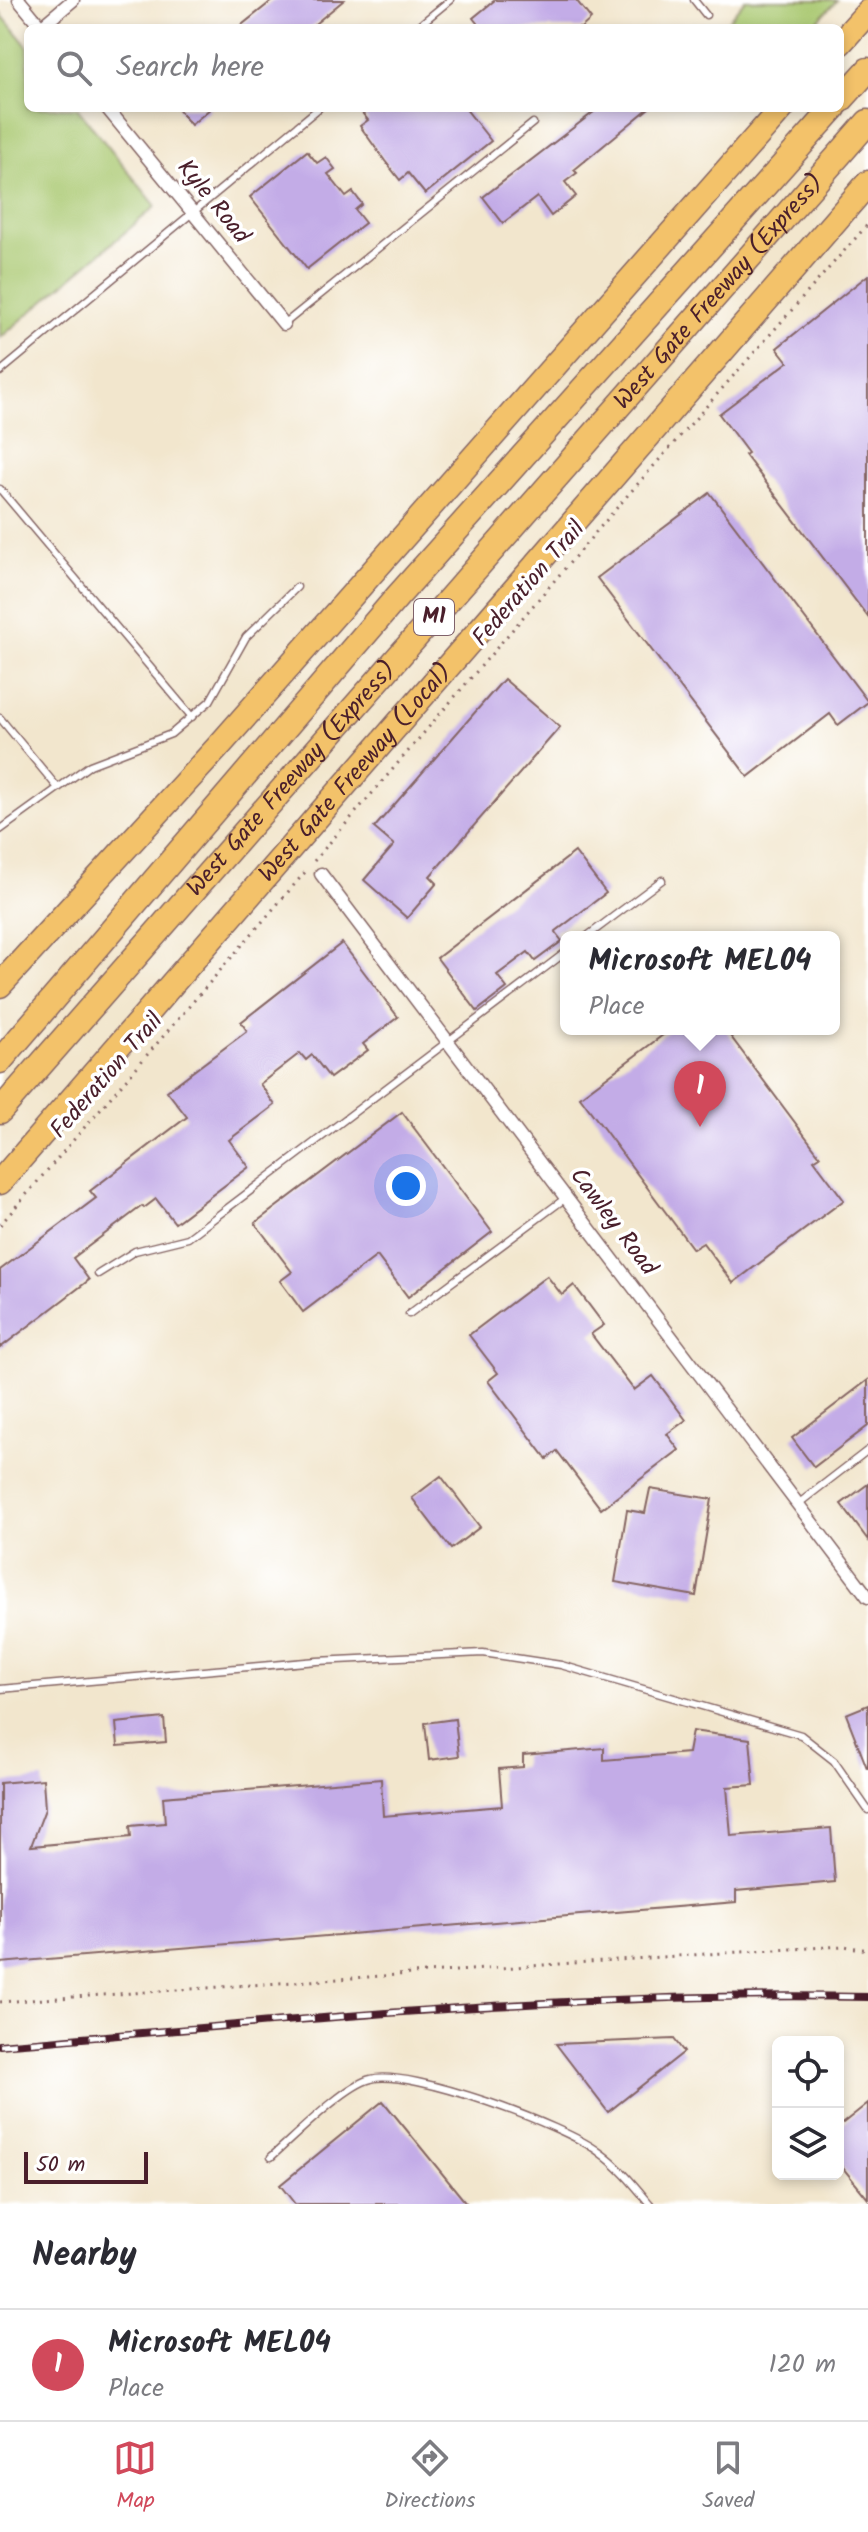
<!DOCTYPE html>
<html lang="en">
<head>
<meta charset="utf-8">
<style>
  :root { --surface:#fff; --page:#f2f2f3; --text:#2b2b33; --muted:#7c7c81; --line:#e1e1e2; --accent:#d1495b }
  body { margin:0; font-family:Kalam,sans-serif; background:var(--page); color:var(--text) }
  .controls { position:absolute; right:24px; bottom:24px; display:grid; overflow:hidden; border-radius:12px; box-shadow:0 4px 12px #0003 }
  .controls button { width:72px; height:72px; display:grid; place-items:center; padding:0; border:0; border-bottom:2px solid var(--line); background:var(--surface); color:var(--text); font:40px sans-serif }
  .scale { position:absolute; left:24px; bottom:20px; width:124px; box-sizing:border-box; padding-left:8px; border:4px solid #4a1f2b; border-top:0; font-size:22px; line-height:28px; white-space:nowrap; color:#4a1f2b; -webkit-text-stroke:6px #fff; paint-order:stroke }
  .you { position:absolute; left:406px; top:1186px; width:28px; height:28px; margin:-20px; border:6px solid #fff; border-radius:50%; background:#1a73e8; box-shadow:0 0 0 12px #1a73e833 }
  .badge { display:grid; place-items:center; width:52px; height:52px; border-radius:50%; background:var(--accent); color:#fff; font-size:26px; font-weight:700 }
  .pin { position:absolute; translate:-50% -66px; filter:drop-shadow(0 2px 4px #0008) }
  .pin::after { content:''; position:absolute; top:42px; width:28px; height:24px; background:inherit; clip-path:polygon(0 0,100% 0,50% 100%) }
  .popup { position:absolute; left:560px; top:931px; width:280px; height:104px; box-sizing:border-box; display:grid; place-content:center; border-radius:12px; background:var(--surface); filter:drop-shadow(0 2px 6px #0005); font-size:26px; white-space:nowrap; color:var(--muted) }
  .popup b { font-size:30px; color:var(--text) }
  .popup::after { content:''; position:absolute; left:50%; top:100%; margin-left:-16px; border:16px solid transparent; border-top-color:var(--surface) }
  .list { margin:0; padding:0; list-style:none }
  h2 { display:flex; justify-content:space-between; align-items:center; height:104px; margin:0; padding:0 32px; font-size:34px }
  h2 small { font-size:26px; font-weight:400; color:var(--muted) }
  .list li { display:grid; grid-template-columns:52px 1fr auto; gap:24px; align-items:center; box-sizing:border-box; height:112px; padding:0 32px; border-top:2px solid var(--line) }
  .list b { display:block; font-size:30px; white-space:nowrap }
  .list p { margin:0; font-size:26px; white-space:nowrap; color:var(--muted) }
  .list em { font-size:26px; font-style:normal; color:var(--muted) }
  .icon { flex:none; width:44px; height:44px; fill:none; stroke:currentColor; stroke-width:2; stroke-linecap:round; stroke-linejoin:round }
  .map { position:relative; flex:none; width:868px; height:2204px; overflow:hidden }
  .search { position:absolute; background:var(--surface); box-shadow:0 4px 12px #0003; left:24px; right:24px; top:24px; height:88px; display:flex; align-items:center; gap:20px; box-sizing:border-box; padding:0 28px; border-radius:12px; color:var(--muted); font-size:30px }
  .sheet { height:216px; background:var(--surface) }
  nav { display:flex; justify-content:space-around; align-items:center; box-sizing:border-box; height:112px; border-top:2px solid var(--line); background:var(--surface); font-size:22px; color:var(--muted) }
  nav a { display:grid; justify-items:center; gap:4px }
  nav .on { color:var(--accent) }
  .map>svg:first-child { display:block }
</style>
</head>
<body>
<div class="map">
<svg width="868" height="2204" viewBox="0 0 868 2204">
  <rect width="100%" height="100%" fill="#fff"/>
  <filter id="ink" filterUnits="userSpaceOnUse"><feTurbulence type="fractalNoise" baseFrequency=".0125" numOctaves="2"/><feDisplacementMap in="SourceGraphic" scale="16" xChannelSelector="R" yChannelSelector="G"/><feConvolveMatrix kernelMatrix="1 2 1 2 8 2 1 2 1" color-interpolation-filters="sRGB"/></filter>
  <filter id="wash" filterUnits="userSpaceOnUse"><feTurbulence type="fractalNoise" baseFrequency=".006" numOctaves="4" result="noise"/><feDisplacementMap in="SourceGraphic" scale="32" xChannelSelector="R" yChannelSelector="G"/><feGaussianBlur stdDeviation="1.8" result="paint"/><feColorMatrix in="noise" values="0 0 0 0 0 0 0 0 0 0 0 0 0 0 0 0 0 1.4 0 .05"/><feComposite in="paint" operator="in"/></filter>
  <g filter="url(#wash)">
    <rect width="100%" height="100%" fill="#f2e6cd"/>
    <g fill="#a9c870" stroke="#7a744e" stroke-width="2">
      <path d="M 745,0 L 837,0 L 811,28 L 722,28 Z"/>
      <path d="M 0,13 L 28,47 L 28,108 L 77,108 L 156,206 L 0,338 Z"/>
    </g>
    <g id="blocks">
      <g fill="#c3ace7">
        <path d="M 273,0 L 344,0 L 310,28 L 238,28 Z"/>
        <path d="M 495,0 L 576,0 L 591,19 L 581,28 L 481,28 L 473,18 Z"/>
        <path d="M 177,108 L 211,108 L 191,125 Z"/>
        <path d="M 358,108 L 465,108 L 491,141 L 425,194 L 408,173 L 400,180 L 385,161 L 360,126 L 368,120 Z"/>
        <path d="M 599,108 L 649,108 L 574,170 L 577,173 L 565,182 L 576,196 L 551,216 L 537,197 L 503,223 L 483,197 Z"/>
        <path d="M 307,151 L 317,163 L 326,157 L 335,169 L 328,174 L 346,197 L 353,192 L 362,204 L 355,210 L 365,223 L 307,269 L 250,197 Z"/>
        <path d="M 868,275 L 868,617 L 745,455 L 748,453 L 719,414 L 788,362 L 777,348 Z"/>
        <path d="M 710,493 L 868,702 L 838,725 L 830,714 L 748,777 L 597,578 Z"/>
        <path d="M 504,679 L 560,727 L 430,876 L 437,883 L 407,918 L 364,880 L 394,845 L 374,828 Z"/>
        <path d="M 575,852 L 606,893 L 555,932 L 562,941 L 535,961 L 528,952 L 497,975 L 507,988 L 477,1011 L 437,958 Z"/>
        <path d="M 342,943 L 398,1017 L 363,1044 L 368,1050 L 330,1078 L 312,1055 L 306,1060 L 300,1053 L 260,1084 L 275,1105 L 229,1140 L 249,1167 L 175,1223 L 156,1199 L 144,1208 L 142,1206 L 73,1258 L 89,1280 L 0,1348 L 0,1270 L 96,1198 L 90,1191 L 187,1117 L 167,1091 L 247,1031 L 241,1022 Z"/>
        <path d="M 671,1029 L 725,1029 L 820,1156 L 814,1160 L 844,1200 L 733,1283 L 703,1243 L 693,1249 L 580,1097 Z"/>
        <path d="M 402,1112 L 492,1232 L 408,1297 L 377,1256 L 303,1312 L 280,1281 L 292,1272 L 255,1223 Z"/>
        <path d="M 547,1276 L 562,1295 L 574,1285 L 604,1325 L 591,1334 L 634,1390 L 653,1376 L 686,1420 L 667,1434 L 679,1450 L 601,1509 L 557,1451 L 547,1459 L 488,1381 L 498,1373 L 469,1335 Z"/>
        <path d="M 868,1380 L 868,1426 L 814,1467 L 792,1438 Z"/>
        <path d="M 441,1476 L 480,1527 L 451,1549 L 412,1498 Z"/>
        <path d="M 868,1484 L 868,1540 L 841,1504 Z"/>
        <path d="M 650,1489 L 712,1499 L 696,1596 L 615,1582 L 627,1510 L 645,1513 Z"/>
        <path d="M 868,1705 L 868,1768 L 867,1768 L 846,1714 Z"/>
        <path d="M 164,1718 L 166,1742 L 118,1746 L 116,1723 Z"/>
        <path d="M 455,1719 L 459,1756 L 429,1760 L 425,1723 Z"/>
        <path d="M 692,1731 L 750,1739 L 754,1785 L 727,1787 L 731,1836 L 831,1828 L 835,1882 L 736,1891 L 736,1902 L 0,1963 L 0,1783 L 43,1779 L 45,1809 L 31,1846 L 131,1837 L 130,1826 L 165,1823 L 163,1797 L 381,1779 L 383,1816 L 502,1806 L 499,1769 L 523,1767 L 523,1755 L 604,1748 L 604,1760 L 688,1753 Z"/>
        <path d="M 674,2039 L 684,2052 L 608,2112 L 556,2044 Z"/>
        <path d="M 383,2101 L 467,2204 L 295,2204 L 280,2185 Z"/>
        <path d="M 868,2103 L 868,2199 L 838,2162 L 838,2127 Z"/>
      </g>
    </g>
  </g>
  <g filter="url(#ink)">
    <use href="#blocks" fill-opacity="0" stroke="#856564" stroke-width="2"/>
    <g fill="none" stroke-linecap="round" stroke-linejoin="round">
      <defs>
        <g id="lane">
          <path d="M 694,0 L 706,15"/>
          <path d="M 416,28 L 450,0"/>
          <path d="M 284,324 L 533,123"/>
          <path d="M 0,372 L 319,108"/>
          <path d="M 0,489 L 192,717"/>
          <path d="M 0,718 L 58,788"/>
          <path d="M 0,830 L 90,765 L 171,734 L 210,701 L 246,637 L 297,587"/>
          <path d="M 586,937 L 662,880"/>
          <path d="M 98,1274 L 135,1251 L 188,1238 L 566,952"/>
          <path d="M 409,1314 L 567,1197"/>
          <path d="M 798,1504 L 868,1450"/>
          <path d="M 0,1689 L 317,1661 L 483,1653 L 561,1665 L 801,1735 L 834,1761 L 868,1810"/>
          <path d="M 271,2157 C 293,2138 345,2085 371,2079 C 409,2068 566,2126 599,2152 C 619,2166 635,2186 650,2204"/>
        </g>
        <g id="street">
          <path d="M 19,0 L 42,28"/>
          <path d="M 41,27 L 73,0"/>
          <path d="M 107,108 L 284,324"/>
          <path d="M 321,874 L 868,1597"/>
        </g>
        <g id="highway">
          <path d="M 840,43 L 868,12"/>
          <path d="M 840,101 L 868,70"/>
          <path d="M 0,985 L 218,747 L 782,108"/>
          <path d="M 0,1061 L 397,597 L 834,108"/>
          <path id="s1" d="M 0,1111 L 868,122"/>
          <path id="s2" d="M 0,1182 L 868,183"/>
        </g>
      </defs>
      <use href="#lane" stroke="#856564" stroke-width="9"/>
      <use href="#street" stroke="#856564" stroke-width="15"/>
      <use href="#highway" stroke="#856564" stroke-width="27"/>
      <g stroke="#856564" stroke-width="3" stroke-dasharray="2 6" stroke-linecap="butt">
        <path d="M 314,861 L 627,496 L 868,224"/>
        <path d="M 0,1225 L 307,870"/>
        <path d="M 0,2002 L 706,1954 L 844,1946 L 868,1950"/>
      </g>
      <use href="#lane" stroke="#fff" stroke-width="6"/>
      <use href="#street" stroke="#fff" stroke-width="12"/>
      <use href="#highway" stroke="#f3c26a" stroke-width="24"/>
      <defs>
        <path id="rail" d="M 0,2045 C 289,2021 578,1991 868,1997"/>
      </defs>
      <use href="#rail" stroke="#4a1f2b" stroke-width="8"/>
      <use href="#rail" stroke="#fff" stroke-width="5" stroke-dasharray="15" stroke-linecap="butt"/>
    </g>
  </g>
  <g text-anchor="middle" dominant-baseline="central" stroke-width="7" stroke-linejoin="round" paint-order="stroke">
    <rect fill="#fff" stroke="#80626b" stroke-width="2" x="414" y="599" width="40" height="36" rx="6"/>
    <g font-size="22" font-weight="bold" fill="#4a1f2b">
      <text x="434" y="617">M1</text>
    </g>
    <g font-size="24" fill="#4a1f2b" stroke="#fff">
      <text transform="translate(213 202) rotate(51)">Kyle Road</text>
      <text stroke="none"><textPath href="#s1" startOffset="1090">West Gate Freeway (Express)</textPath></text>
      <text transform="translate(529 584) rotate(-49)">Federation Trail</text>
      <text stroke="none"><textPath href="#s2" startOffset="542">West Gate Freeway (Local)</textPath></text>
      <text stroke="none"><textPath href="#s1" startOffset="442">West Gate Freeway (Express)</textPath></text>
      <text transform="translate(107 1076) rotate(-49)">Federation Trail</text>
      <text transform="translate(613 1222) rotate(53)">Cawley Road</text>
    </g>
  </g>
</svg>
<div class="controls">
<button><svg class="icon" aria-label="locate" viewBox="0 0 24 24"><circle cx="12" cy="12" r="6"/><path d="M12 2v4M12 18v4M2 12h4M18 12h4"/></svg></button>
<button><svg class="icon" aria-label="layers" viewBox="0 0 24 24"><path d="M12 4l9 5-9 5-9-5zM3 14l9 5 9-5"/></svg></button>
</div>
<div class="scale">50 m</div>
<div class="you"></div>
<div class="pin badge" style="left:700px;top:1127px">1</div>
<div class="popup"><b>Microsoft MEL04</b>Place</div>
<div class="search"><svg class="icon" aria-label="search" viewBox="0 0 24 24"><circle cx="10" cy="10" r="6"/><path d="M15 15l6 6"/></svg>Search here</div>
</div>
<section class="sheet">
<h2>Nearby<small></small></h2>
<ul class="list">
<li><span class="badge">1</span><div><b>Microsoft MEL04</b><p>Place</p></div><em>120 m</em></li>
</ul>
</section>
<nav>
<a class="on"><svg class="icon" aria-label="map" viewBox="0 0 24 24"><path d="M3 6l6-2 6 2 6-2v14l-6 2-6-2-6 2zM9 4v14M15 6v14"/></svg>Map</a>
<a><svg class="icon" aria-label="directions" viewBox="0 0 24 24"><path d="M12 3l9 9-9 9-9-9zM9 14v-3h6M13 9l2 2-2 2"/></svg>Directions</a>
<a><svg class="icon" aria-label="saved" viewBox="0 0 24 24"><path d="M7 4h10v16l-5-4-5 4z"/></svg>Saved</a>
</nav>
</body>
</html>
